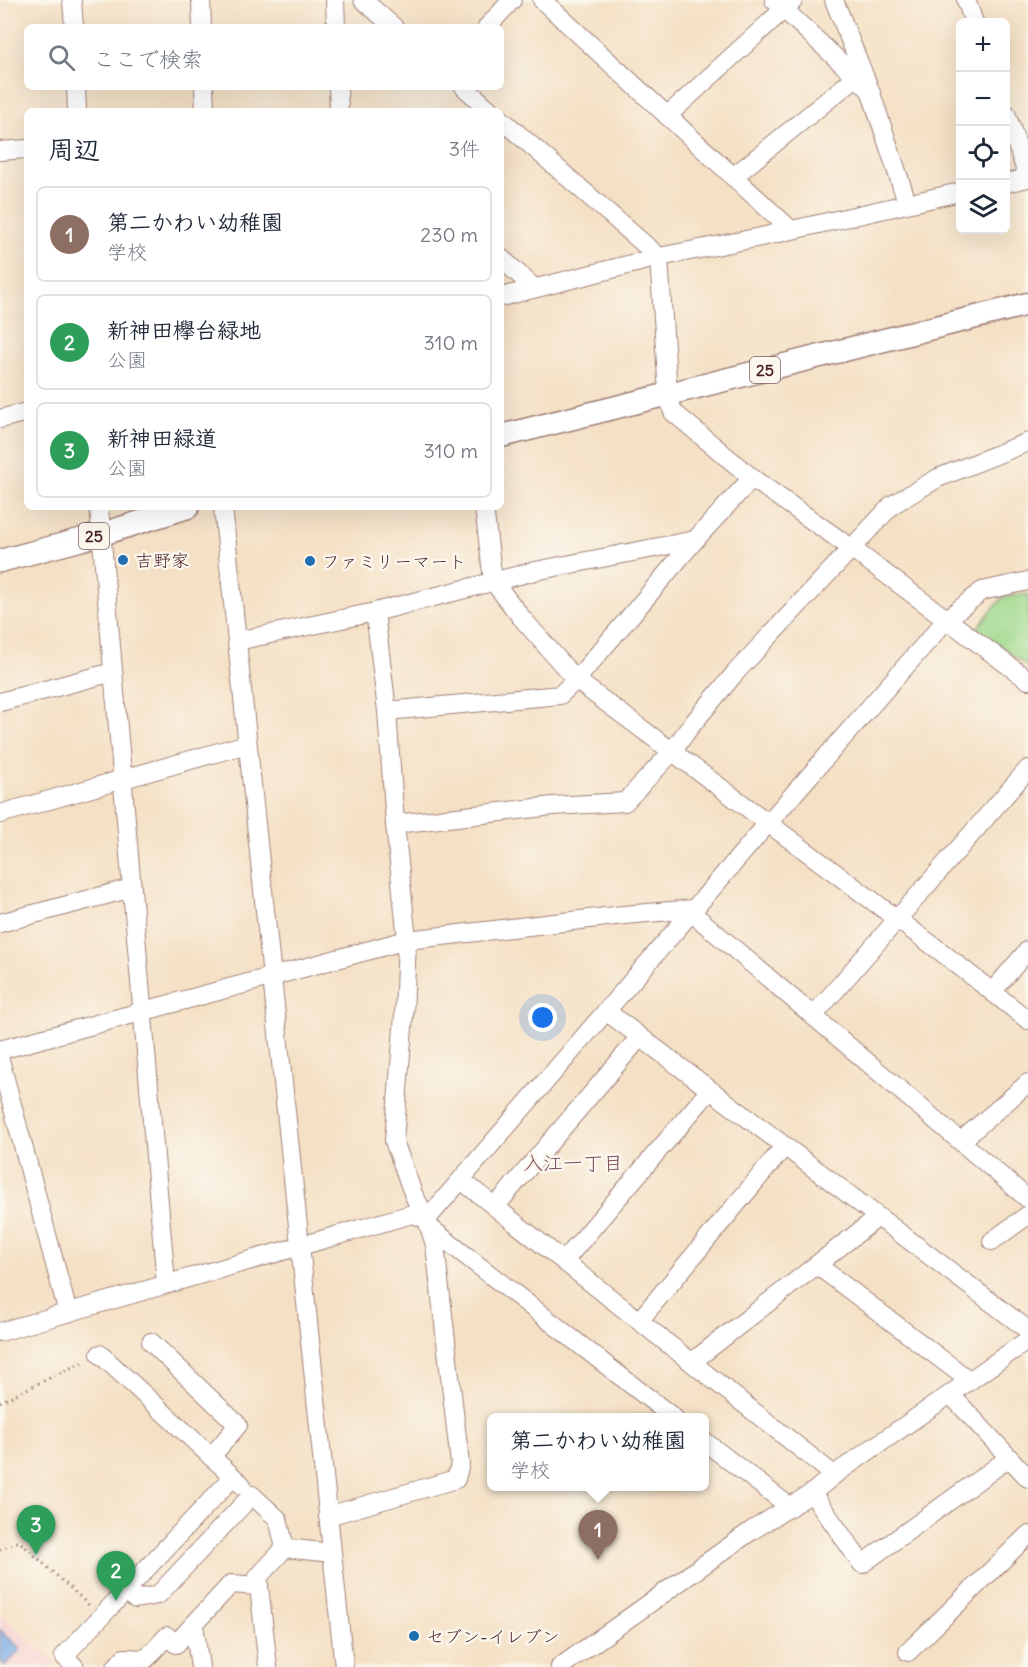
<!DOCTYPE html>
<html lang="ja">
<head>
<meta charset="utf-8">
<style>
  :root { --surface:#fff; --page:#f2f2f3; --text:#1f2937; --muted:#747a83; --line:#e0e1e3; --accent:#b45309 }
  body { margin:0; font-family:Delius,"Klee One",sans-serif; background:var(--page); color:var(--text) }
  .controls { position:absolute; right:18px; top:18px; display:grid; overflow:hidden; border-radius:9px; box-shadow:0 6px 24px #0002 }
  .controls button { width:54px; height:54px; display:grid; place-items:center; padding:0; border:0; border-bottom:2px solid var(--line); background:var(--surface); color:var(--text); font:30px sans-serif }
  .you { position:absolute; left:543px; top:1018px; width:21px; height:21px; margin:-15px; border:4px solid #fff; border-radius:50%; background:#1a73e8; box-shadow:0 0 0 9px #1a73e833 }
  .badge { display:grid; place-items:center; width:39px; height:39px; border-radius:50%; background:var(--accent); color:#fff; font-size:20px; font-weight:700 }
  .pin { position:absolute; translate:-50% -50px; filter:drop-shadow(0 2px 3px #0008) }
  .pin::after { content:''; position:absolute; top:32px; width:21px; height:18px; background:inherit; clip-path:polygon(0 0,100% 0,50% 100%) }
  .popup { position:absolute; left:487px; top:1413px; width:222px; height:78px; box-sizing:border-box; display:grid; place-content:center; border-radius:9px; background:var(--surface); filter:drop-shadow(0 2px 4px #0005); font-size:20px; white-space:nowrap; color:var(--muted) }
  .popup b { font-size:22px; color:var(--text) }
  .popup::after { content:''; position:absolute; left:50%; top:100%; margin-left:-12px; border:12px solid transparent; border-top-color:var(--surface) }
  .list { margin:0; padding:0; list-style:none }
  h2 { display:flex; justify-content:space-between; align-items:center; height:78px; margin:0; padding:0 24px; font-size:26px }
  h2 small { font-size:20px; font-weight:400; color:var(--muted) }
  .list li { display:grid; grid-template-columns:39px 1fr auto; gap:18px; align-items:center; box-sizing:border-box; height:96px; margin:0 12px 12px; padding:0 12px; border:2px solid var(--line); border-radius:9px }
  .list b { display:block; font-size:22px; white-space:nowrap }
  .list p { margin:0; font-size:20px; white-space:nowrap; color:var(--muted) }
  .list em { font-size:20px; font-style:normal; color:var(--muted) }
  .icon { flex:none; width:33px; height:33px; fill:none; stroke:currentColor; stroke-width:2; stroke-linecap:round; stroke-linejoin:round }
  .map { position:relative; flex:none; width:1028px; height:1667px; overflow:hidden }
  .search { position:absolute; background:var(--surface); box-shadow:0 6px 24px #0002; left:24px; top:24px; width:480px; height:66px; display:flex; align-items:center; gap:15px; box-sizing:border-box; padding:0 21px; border-radius:9px; color:var(--muted); font-size:22px }
  .panel { position:absolute; background:var(--surface); box-shadow:0 6px 24px #0002; left:24px; top:108px; width:480px; height:402px; border-radius:9px }
  .map>svg:first-child { display:block }
</style>
</head>
<body>
<div class="map">
<svg width="1028" height="1667" viewBox="0 0 1028 1667">
  <rect width="100%" height="100%" fill="#fbf7ec"/>
  <filter id="ink" filterUnits="userSpaceOnUse"><feTurbulence type="fractalNoise" baseFrequency=".0167" numOctaves="2"/><feDisplacementMap in="SourceGraphic" scale="12" xChannelSelector="R" yChannelSelector="G"/><feConvolveMatrix kernelMatrix="1 2 1 2 8 2 1 2 1" color-interpolation-filters="sRGB"/></filter>
  <filter id="wash" filterUnits="userSpaceOnUse"><feTurbulence type="fractalNoise" baseFrequency=".008" numOctaves="4" result="noise"/><feDisplacementMap in="SourceGraphic" scale="24" xChannelSelector="R" yChannelSelector="G"/><feGaussianBlur stdDeviation="1.35" result="paint"/><feColorMatrix in="noise" values="0 0 0 0 0 0 0 0 0 0 0 0 0 0 0 0 0 1.4 0 .05"/><feComposite in="paint" operator="in"/></filter>
  <g filter="url(#wash)">
    <rect width="100%" height="100%" fill="#f4e0c4"/>
    <path fill="#f7d0ce" d="M 0,1614 L 56,1664 L 53,1667 L 0,1667 Z"/>
    <path fill="#9ed98c" stroke="#747c5c" stroke-width="1.5" d="M 1028,594 L 1028,667 L 977,628 L 1003,597 Z"/>
    <path fill="#7dace7" stroke="#646689" stroke-width="1.5" d="M 0,1630 L 21,1649 L 5,1666 L 0,1661 Z"/>
  </g>
  <g filter="url(#ink)">
    <g fill="none" stroke-linecap="round" stroke-linejoin="round">
      <defs>
        <g id="minor">
          <path d="M 72,0 L 74,27"/>
          <path d="M 201,0 L 202,27"/>
          <path d="M 335,0 L 336,27"/>
          <path d="M 363,0 L 394,27"/>
          <path d="M 542,0 L 790,229"/>
          <path d="M 774,0 L 870,90 L 907,202"/>
          <path d="M 834,0 L 868,85"/>
          <path d="M 966,0 L 974,22"/>
          <path d="M 487,27 L 512,0"/>
          <path d="M 76,87 L 77,111"/>
          <path d="M 204,87 L 205,111"/>
          <path d="M 338,87 L 339,111"/>
          <path d="M 464,87 L 491,111"/>
          <path d="M 1006,113 L 1028,177"/>
          <path d="M 667,116 L 794,0"/>
          <path d="M 501,119 L 659,257 L 668,394 L 673,412 L 752,478 L 851,548 L 1028,680"/>
          <path d="M 0,151 L 27,149"/>
          <path d="M 733,177 L 856,77"/>
          <path d="M 1006,183 L 1028,178"/>
          <path d="M 501,258 L 534,288"/>
          <path d="M 501,297 L 659,257 L 761,237 L 960,192"/>
          <path d="M 0,419 L 27,412"/>
          <path d="M 99,507 L 166,1284"/>
          <path d="M 223,507 L 344,1667"/>
          <path d="M 484,507 L 493,581 L 521,617 L 576,680 L 940,951 L 1028,1020"/>
          <path d="M 237,641 L 375,612 L 535,571 L 695,540 L 752,478"/>
          <path d="M 0,702 L 113,672"/>
          <path d="M 387,711 L 560,695 L 576,680 L 695,540"/>
          <path d="M 0,814 L 247,744"/>
          <path d="M 395,824 L 553,806 L 625,802 L 672,752 L 689,728 L 736,672 L 892,505 L 938,478 L 1028,442"/>
          <path d="M 691,912 L 1028,1199"/>
          <path d="M 0,923 L 132,888"/>
          <path d="M 992,992 L 1028,950"/>
          <path d="M 606,1011 L 1028,1330"/>
          <path d="M 813,1016 L 1028,769"/>
          <path d="M 0,1050 L 407,940 L 624,915 L 694,909"/>
          <path d="M 0,1060 L 68,1313"/>
          <path d="M 961,1141 L 1028,1083"/>
          <path d="M 461,1180 L 834,1475"/>
          <path d="M 495,1207 L 640,1037"/>
          <path d="M 427,1219 L 769,822 L 947,619 L 982,591 L 1028,581"/>
          <path d="M 429,1227 L 674,1418"/>
          <path d="M 992,1241 L 1028,1215"/>
          <path d="M 564,1261 L 710,1090"/>
          <path d="M 817,1265 L 970,1381"/>
          <path d="M 639,1321 L 785,1146"/>
          <path d="M 0,1332 L 412,1214 L 427,1219"/>
          <path d="M 151,1342 L 238,1425 L 211,1457"/>
          <path d="M 100,1354 L 242,1485"/>
          <path d="M 692,1362 L 878,1217"/>
          <path d="M 951,1395 L 1028,1478"/>
          <path d="M 704,1441 L 790,1507"/>
          <path d="M 812,1493 L 862,1564 L 1009,1458"/>
          <path d="M 328,1516 L 456,1479 L 460,1464 L 435,1245 L 427,1219 L 414,1196 L 394,1141 L 404,1015 L 407,940 L 395,824 L 387,711 L 375,612"/>
          <path d="M 285,1548 L 332,1553"/>
          <path d="M 126,1590 L 135,1599 L 158,1595 L 252,1495 L 278,1519 L 285,1548 L 258,1577 L 259,1586"/>
          <path d="M 908,1652 L 1028,1535"/>
          <path d="M 75,1667 L 64,1656 L 233,1477"/>
          <path d="M 116,1667 L 124,1658 L 146,1659 L 167,1636 L 176,1644 L 194,1624"/>
          <path d="M 200,1667 L 194,1624 L 231,1584 L 259,1586 L 268,1667"/>
          <path d="M 560,1667 L 751,1531 L 812,1493 L 834,1475 L 1028,1340"/>
        </g>
        <g id="major">
          <path d="M 501,436 L 1028,304"/>
          <path d="M 0,561 L 102,534 L 188,507"/>
        </g>
      </defs>
      <use href="#minor" stroke="#9f8078" stroke-width="20"/>
      <use href="#major" stroke="#9f8078" stroke-width="25"/>
      <g stroke="#9f8078" stroke-width="3" stroke-dasharray="1.5 4.5" stroke-linecap="butt">
        <path d="M 0,1402 L 85,1361"/>
        <path d="M 0,1550 L 19,1541 L 91,1607"/>
      </g>
      <use href="#minor" stroke="#fff" stroke-width="18"/>
      <use href="#major" stroke="#fff" stroke-width="22"/>
    </g>
  </g>
  <g fill="#1f6fb2" stroke="#fbf7ec" stroke-width="2">
    <circle cx="123" cy="560" r="6"/>
    <circle cx="310" cy="561" r="6"/>
    <circle cx="414" cy="1636" r="6"/>
  </g>
  <g text-anchor="middle" dominant-baseline="central" stroke-width="5" stroke-linejoin="round" paint-order="stroke">
    <g fill="#fbf7ec" stroke="#7f6065" stroke-width="1.5">
      <rect x="750" y="357" width="30" height="26" rx="4.5"/>
      <rect x="79" y="523" width="30" height="26" rx="4.5"/>
    </g>
    <g font-size="16" font-weight="bold" fill="#4a1f2b">
      <text x="765" y="370">25</text>
      <text x="94" y="536">25</text>
    </g>
    <g font-size="18" fill="#4a1f2b" stroke="#fbf7ec" text-anchor="start">
      <text x="135" y="560">吉野家</text>
      <text x="322" y="561">ファミリーマート</text>
      <text x="426" y="1636">セブン-イレブン</text>
    </g>
    <g font-size="20" fill="#7c4f60" stroke="#fbf7ec">
      <text x="573" y="1162">入江一丁目</text>
    </g>
  </g>
</svg>
<div class="controls">
<button>+</button>
<button>−</button>
<button><svg class="icon" aria-label="locate" viewBox="0 0 24 24"><circle cx="12" cy="12" r="6"/><path d="M12 2v4M12 18v4M2 12h4M18 12h4"/></svg></button>
<button><svg class="icon" aria-label="layers" viewBox="0 0 24 24"><path d="M12 4l9 5-9 5-9-5zM3 14l9 5 9-5"/></svg></button>
</div>
<div class="you"></div>
<div class="pin badge" style="left:598px;top:1560px;background:#8d6e63">1</div>
<div class="popup"><b>第二かわい幼稚園</b>学校</div>
<div class="pin badge" style="left:116px;top:1601px;background:#2e9e5b">2</div>
<div class="pin badge" style="left:36px;top:1555px;background:#2e9e5b">3</div>
<div class="search"><svg class="icon" aria-label="search" viewBox="0 0 24 24"><circle cx="10" cy="10" r="6"/><path d="M15 15l6 6"/></svg>ここで検索</div>
<section class="panel">
<h2>周辺<small>3件</small></h2>
<ul class="list">
<li><span class="badge" style="background:#8d6e63">1</span><div><b>第二かわい幼稚園</b><p>学校</p></div><em>230 m</em></li>
<li><span class="badge" style="background:#2e9e5b">2</span><div><b>新神田欅台緑地</b><p>公園</p></div><em>310 m</em></li>
<li><span class="badge" style="background:#2e9e5b">3</span><div><b>新神田緑道</b><p>公園</p></div><em>310 m</em></li>
</ul>
</section>
</div>
</body>
</html>
